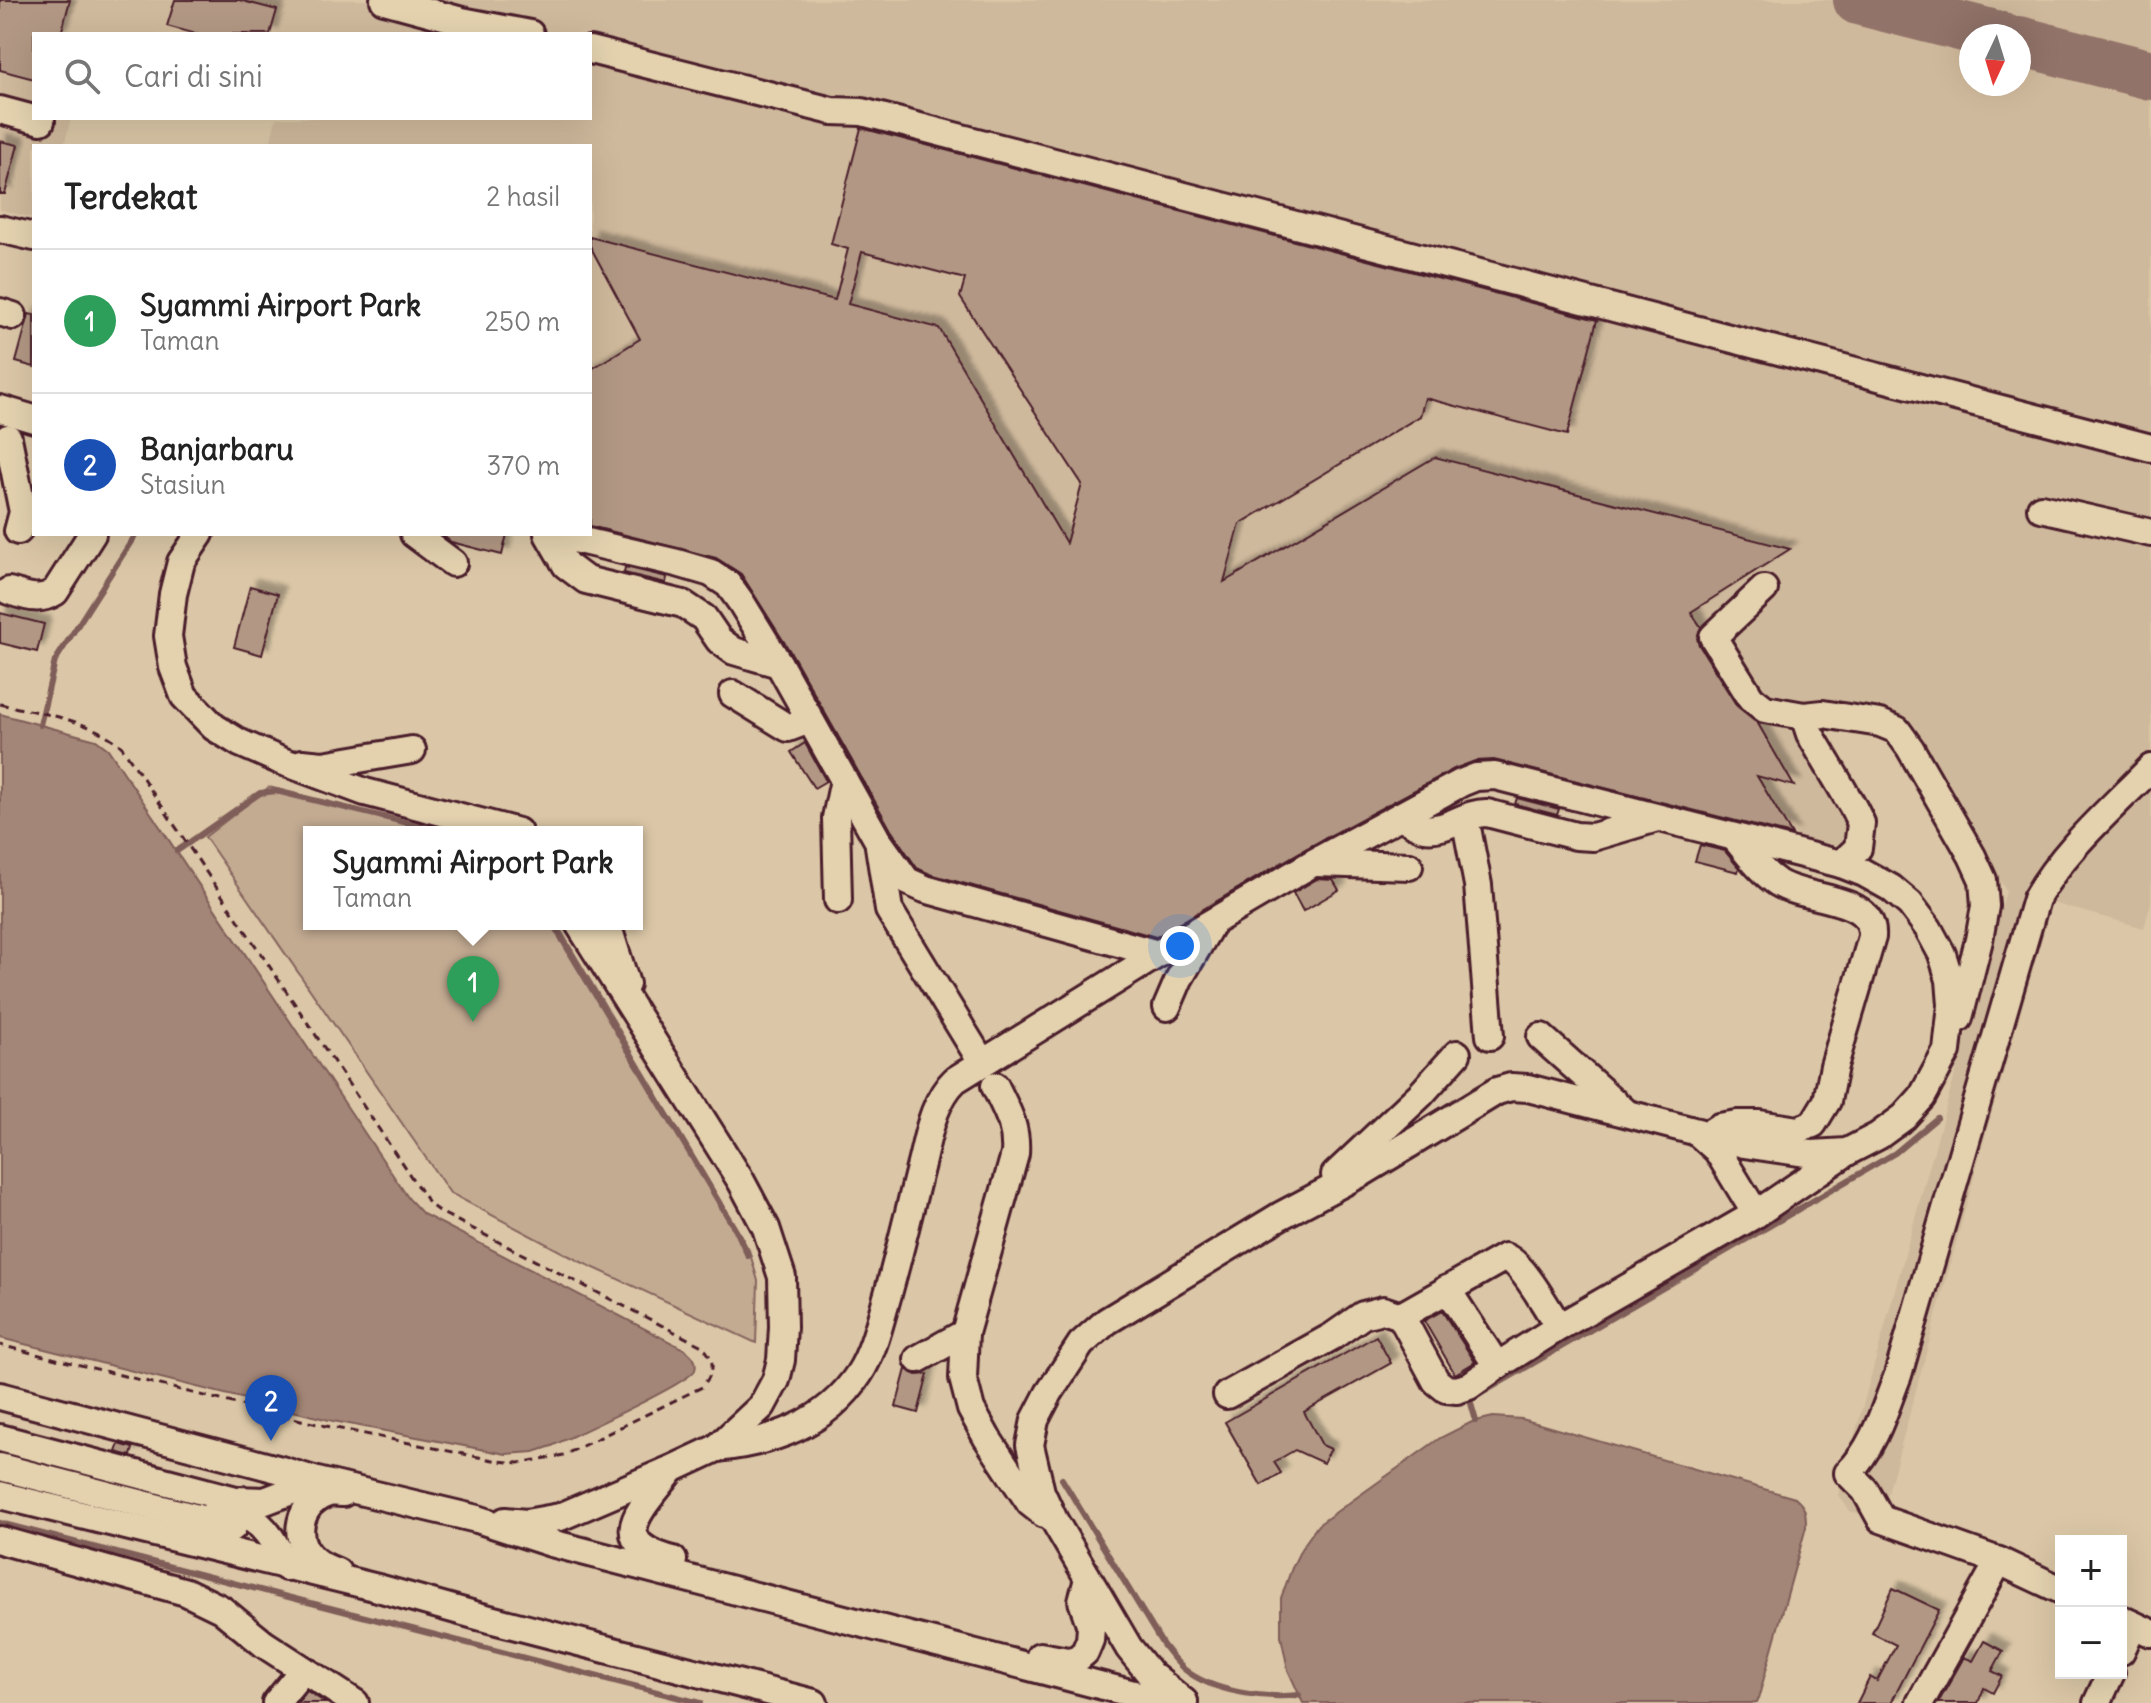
<!DOCTYPE html>
<html lang="id">
<head>
<meta charset="utf-8">
<style>
  :root { --surface:#fff; --page:#f6f6f6; --text:#222; --muted:#767676; --line:#e0e0e0; --accent:#d93025 }
  body { margin:0; font-family:Delius,sans-serif; background:var(--page); color:var(--text) }
  .controls { position:absolute; right:24px; bottom:24px; display:grid; overflow:hidden; border-radius:0px; box-shadow:0 8px 32px #0002 }
  .controls button { width:72px; height:72px; display:grid; place-items:center; padding:0; border:0; border-bottom:2px solid var(--line); background:var(--surface); color:var(--text); font:40px sans-serif }
  .compass { position:absolute; left:1959px; top:24px; width:72px; height:72px; border-radius:50%; background:var(--surface); box-shadow:0 8px 32px #0002; rotate:184deg }
  .you { position:absolute; left:1180px; top:946px; width:28px; height:28px; margin:-20px; border:6px solid #fff; border-radius:50%; background:#1a73e8; box-shadow:0 0 0 12px #1a73e833 }
  .badge { display:grid; place-items:center; width:52px; height:52px; border-radius:50%; background:var(--accent); color:#fff; font-size:26px; font-weight:700 }
  .pin { position:absolute; translate:-50% -66px; filter:drop-shadow(0 2px 4px #0008) }
  .pin::after { content:''; position:absolute; top:42px; width:28px; height:24px; background:inherit; clip-path:polygon(0 0,100% 0,50% 100%) }
  .popup { position:absolute; left:303px; top:826px; width:340px; height:104px; box-sizing:border-box; display:grid; place-content:center; border-radius:0px; background:var(--surface); filter:drop-shadow(0 2px 6px #0005); font-size:26px; white-space:nowrap; color:var(--muted) }
  .popup b { font-size:30px; color:var(--text) }
  .popup::after { content:''; position:absolute; left:50%; top:100%; margin-left:-16px; border:16px solid transparent; border-top-color:var(--surface) }
  .list { margin:0; padding:0; list-style:none }
  h2 { display:flex; justify-content:space-between; align-items:center; height:104px; margin:0; padding:0 32px; font-size:34px }
  h2 small { font-size:26px; font-weight:400; color:var(--muted) }
  .list li { display:grid; grid-template-columns:52px 1fr auto; gap:24px; align-items:center; box-sizing:border-box; height:144px; padding:0 32px; border-top:2px solid var(--line) }
  .list b { display:block; font-size:30px; white-space:nowrap }
  .list p { margin:0; font-size:26px; white-space:nowrap; color:var(--muted) }
  .list em { font-size:26px; font-style:normal; color:var(--muted) }
  .icon { flex:none; width:44px; height:44px; fill:none; stroke:currentColor; stroke-width:2; stroke-linecap:round; stroke-linejoin:round }
  .map { position:relative; flex:none; width:2151px; height:1703px; overflow:hidden }
  .search { position:absolute; background:var(--surface); box-shadow:0 8px 32px #0002; left:32px; top:32px; width:560px; height:88px; display:flex; align-items:center; gap:20px; box-sizing:border-box; padding:0 28px; border-radius:0px; color:var(--muted); font-size:30px }
  .panel { position:absolute; background:var(--surface); box-shadow:0 8px 32px #0002; left:32px; top:144px; width:560px; height:392px; border-radius:0px }
  .map>svg:first-child { display:block }
</style>
</head>
<body>
<div class="map">
<svg width="2151" height="1703" viewBox="0 0 2151 1703">
  <defs>
    <filter id="shadow"><feDropShadow dx="7" dy="-7" stdDeviation="2" flood-color="#0004"/></filter>
  </defs>
  <rect width="100%" height="100%" fill="#dbc7a7"/>
  <filter id="ink" filterUnits="userSpaceOnUse"><feTurbulence type="fractalNoise" baseFrequency=".0125" numOctaves="2"/><feDisplacementMap in="SourceGraphic" scale="16" xChannelSelector="R" yChannelSelector="G"/><feConvolveMatrix kernelMatrix="1 2 1 2 8 2 1 2 1" color-interpolation-filters="sRGB"/></filter>
  <g filter="url(#ink)">
    <path fill="#cfb99c" fill-rule="evenodd" d="M 0,0 L 2151,0 L 2151,903 L 2144,928 L 2052,903 L 1988,1126 L 1881,1519 L 1850,1511 L 1838,1495 L 2006,891 L 1914,731 L 1901,715 L 1893,710 L 1772,696 L 1769,699 L 1837,797 L 1854,830 L 1838,861 L 1482,770 L 1173,953 L 908,884 L 730,580 L 590,534 L 590,146 L 270,146 L 276,118 L 590,118 L 590,34 L 34,34 L 34,118 L 71,118 L 64,146 L 34,146 L 34,218 L 0,210 ZM 1971,36 L 2019,36 L 2019,84 L 1971,84 Z"/>
    <path fill="#c3ab92" stroke="#86655e" stroke-width="2" d="M 269,787 L 443,832 L 309,832 L 309,924 L 557,924 L 749,1250 L 758,1281 L 756,1343 L 577,1260 L 450,1193 L 205,837 Z"/>
    <g fill="#a38677" stroke="#7f5d59" stroke-width="2">
      <path d="M 0,714 L 96,740 L 108,749 L 368,1138 L 409,1199 L 423,1214 L 684,1349 C 691,1354 698,1360 695,1370 C 690,1383 572,1436 552,1446 L 534,1452 L 506,1454 L 333,1421 L 0,1338 Z"/>
      <path d="M 1493,1417 L 1522,1419 L 1795,1498 C 1806,1507 1806,1513 1806,1527 L 1757,1703 L 1303,1703 L 1288,1670 L 1281,1636 L 1281,1598 L 1292,1568 L 1301,1549 L 1318,1525 L 1440,1438 L 1472,1422 Z"/>
    </g>
    <g fill="none" stroke-linecap="round" stroke-linejoin="round">
      <g stroke="#7f5d59" stroke-width="6">
        <path d="M 40,725 L 55,661 L 136,534"/>
        <path d="M 177,851 L 260,793 L 276,791 L 445,832"/>
        <path d="M 553,924 L 738,1234 L 748,1256"/>
        <path d="M 1476,1421 L 1470,1400 L 1895,1153 L 1937,1118"/>
        <path d="M 1062,1479 L 1163,1645 C 1169,1653 1176,1662 1184,1669 C 1212,1692 1264,1699 1299,1695"/>
        <path d="M 0,1523 L 700,1703"/>
      </g>
      <g stroke="#927369" stroke-width="50">
        <path d="M 1858,0 L 1999,36"/>
        <path d="M 2019,41 L 2151,75"/>
      </g>
    </g>
    <g fill="#b29884" stroke="#4a1f2b" stroke-width="2" fill-rule="evenodd" filter="url(#shadow)">
      <path d="M 0,0 L 70,0 L 61,34 L 34,34 L 34,79 L 0,70 Z"/>
      <path d="M 175,0 L 239,0 L 277,10 L 270,34 L 196,34 L 167,26 Z"/>
      <path d="M 861,128 L 1597,320 L 1567,435 L 1425,398 L 1420,416 L 1240,524 L 1224,582 L 1435,457 L 1790,549 L 1691,612 L 1701,627 L 1697,638 L 1699,645 L 1737,706 L 1757,722 L 1794,786 L 1757,776 L 1792,835 L 1494,760 L 1475,761 L 1454,769 L 1305,849 L 1156,937 L 930,874 L 917,868 L 891,830 L 793,656 L 741,574 L 716,558 L 590,526 L 590,370 L 640,339 L 590,246 L 590,237 L 835,300 L 848,249 L 831,244 ZM 862,252 L 965,279 L 960,297 L 1082,484 L 1066,543 L 939,328 L 848,304 Z"/>
      <path d="M 0,141 L 18,145 L 5,194 L 0,194 Z"/>
      <path d="M 29,314 L 34,315 L 34,367 L 16,362 Z"/>
      <path d="M 507,534 L 502,555 L 451,542 L 442,535 Z"/>
      <path d="M 625,567 L 667,577 L 666,583 L 624,573 Z"/>
      <path d="M 250,586 L 278,594 L 262,655 L 234,647 Z"/>
      <path d="M 0,613 L 44,624 L 37,652 L 0,643 Z"/>
      <path d="M 805,743 L 826,781 L 814,788 L 791,752 Z"/>
      <path d="M 1517,798 L 1559,809 L 1557,815 L 1515,804 Z"/>
      <path d="M 1700,845 L 1725,851 L 1739,868 L 1738,872 L 1695,861 Z"/>
      <path d="M 1317,879 L 1333,880 L 1339,890 L 1303,911 L 1293,893 Z"/>
      <path d="M 1442,1311 L 1475,1362 L 1455,1374 L 1424,1321 Z"/>
      <path d="M 1376,1336 L 1391,1363 L 1304,1412 L 1322,1445 L 1331,1449 L 1323,1463 L 1295,1450 L 1274,1462 L 1281,1473 L 1261,1485 L 1225,1422 Z"/>
      <path d="M 906,1369 L 917,1375 L 928,1374 L 918,1413 L 896,1407 Z"/>
      <path d="M 119,1444 L 133,1448 L 131,1456 L 116,1452 Z"/>
      <path d="M 1893,1588 L 1939,1610 L 1891,1703 L 1857,1703 L 1870,1677 L 1877,1681 L 1896,1645 L 1872,1633 Z"/>
      <path d="M 1984,1641 L 2003,1651 L 1992,1671 L 2002,1676 L 1993,1693 L 1984,1688 L 1978,1703 L 1938,1703 L 1964,1657 L 1973,1661 Z"/>
      <path d="M 307,1691 L 326,1703 L 297,1703 Z"/>
    </g>
    <g fill="none" stroke-linecap="round" stroke-linejoin="round">
      <defs>
        <g id="minor">
          <path d="M 384,0 L 462,21 L 530,34"/>
          <path d="M 590,50 L 832,111 L 862,112 L 2151,448"/>
          <path d="M 0,110 L 41,121"/>
          <path d="M 0,229 L 34,237"/>
          <path d="M 0,312 L 13,316"/>
          <path d="M 0,409 L 34,419"/>
          <path d="M 8,438 L 23,512 L 18,531"/>
          <path d="M 2041,508 L 2151,533"/>
          <path d="M 200,534 L 181,562 L 173,594 L 168,636 L 173,667 L 184,696 L 214,727 L 240,743 L 279,760 L 365,792 L 518,832"/>
          <path d="M 414,534 L 453,563"/>
          <path d="M 548,534 L 566,565 L 586,580 L 683,604 L 704,618 L 719,640 L 734,651 L 779,664"/>
          <path d="M 553,534 L 677,563 L 711,573 L 728,584 L 741,602 L 779,664 L 877,839 L 907,881 L 925,889 L 1158,954 L 1313,863 L 1461,783 L 1476,777 L 1495,776 L 1841,864 L 1864,873 L 1891,888 L 1910,904 L 1928,928 L 1942,954 L 1950,980 L 1952,1005 L 1947,1051 L 1922,1097 L 1904,1117 L 1878,1136 L 1847,1152 L 1812,1154 L 1744,1144 L 1528,1088 L 1511,1087 L 1497,1091 L 1365,1171 L 1280,1216 L 1107,1321 L 1081,1344 L 1049,1393 L 1035,1420 L 1030,1445 L 1041,1492 L 1054,1520 L 1129,1648 L 1150,1674 L 1184,1702"/>
          <path d="M 1764,589 L 1713,637 L 1751,698 L 1765,709 L 1804,716"/>
          <path d="M 9,591 C 26,596 39,602 55,592 L 92,534"/>
          <path d="M 733,694 L 788,728 L 809,720"/>
          <path d="M 302,763 L 323,765 L 412,750"/>
          <path d="M 1400,816 C 1407,819 1416,826 1424,828 C 1447,832 1465,812 1487,813 L 1576,836 L 1593,837 L 1657,818"/>
          <path d="M 1468,833 L 1478,885 L 1490,1036"/>
          <path d="M 879,846 L 889,910 L 974,1049"/>
          <path d="M 1317,863 L 1409,866"/>
          <path d="M 1841,864 L 1858,848 L 1861,823 L 1853,807 L 1810,734 L 1804,716 L 1823,714 L 1880,723 L 1897,730 L 1910,748 L 1972,856 L 1983,880 L 1985,906 L 1979,940 L 1959,1018"/>
          <path d="M 838,900 L 836,818 L 844,780"/>
          <path d="M 607,924 L 626,984"/>
          <path d="M 1167,1007 L 1179,979 L 1210,926"/>
          <path d="M 1541,1037 L 1623,1110"/>
          <path d="M 995,1086 C 1007,1111 1017,1126 1015,1154 L 965,1333 L 963,1378 L 971,1409 L 987,1438 L 1030,1503 L 1044,1514"/>
          <path d="M 1698,1133 L 1717,1150 L 1756,1214"/>
          <path d="M 1708,1134 L 1719,1127 L 1737,1124 L 1760,1124 L 1798,1130 L 1813,1124 L 1827,1101 L 1834,1066 L 1872,937 C 1875,895 1807,901 1778,883 C 1760,871 1749,855 1735,838"/>
          <path d="M 1335,1175 L 1421,1094 L 1457,1054"/>
          <path d="M 1447,1289 L 1497,1366"/>
          <path d="M 1401,1316 L 1505,1257 C 1522,1262 1548,1310 1559,1327"/>
          <path d="M 918,1359 L 965,1333"/>
          <path d="M 1227,1395 L 1333,1336 L 1363,1315 L 1383,1310 L 1401,1316 L 1436,1381 L 1446,1389 L 1457,1390 L 1469,1386 L 1497,1366 L 1559,1327 L 1756,1214 L 1847,1152"/>
          <path d="M 0,1396 L 281,1470 L 317,1481 L 477,1519 L 551,1543 L 1134,1694 L 1157,1700 L 1184,1702"/>
          <path d="M 0,1438 L 236,1500 L 265,1501 L 317,1481"/>
          <path d="M 717,1448 C 773,1442 826,1424 859,1374 C 874,1351 880,1321 888,1294 C 900,1251 910,1207 921,1164 C 928,1136 933,1101 955,1080 L 1158,954"/>
          <path d="M 0,1467 L 233,1527"/>
          <path d="M 670,1472 C 642,1509 603,1541 673,1560"/>
          <path d="M 0,1495 L 378,1588 L 478,1616 L 814,1703"/>
          <path d="M 216,1509 C 226,1512 238,1514 247,1517 C 267,1525 278,1549 286,1567"/>
          <path d="M 505,1521 L 526,1523 L 560,1517 L 672,1469 L 717,1448 L 762,1406 L 776,1380 L 781,1360 L 783,1327 L 782,1277 L 766,1228 L 741,1181 L 579,924"/>
          <path d="M 0,1540 L 186,1592 L 221,1609 L 264,1644 L 355,1703"/>
          <path d="M 337,1572 C 329,1569 321,1566 314,1560 C 290,1540 299,1501 329,1493 C 334,1492 338,1493 343,1493"/>
          <path d="M 2061,1590 L 1999,1561 L 1881,1519 L 1865,1490 L 1848,1473 C 1875,1446 1884,1410 1898,1375 L 2036,899 C 2063,850 2112,808 2151,768"/>
          <path d="M 2121,1619 L 2151,1633"/>
          <path d="M 2121,1651 L 2133,1625"/>
          <path d="M 1040,1656 L 1068,1661 L 1077,1659 L 1085,1652 L 1090,1640 L 1091,1627 L 1082,1601 L 1088,1579"/>
          <path d="M 276,1703 L 303,1670"/>
          <path d="M 1920,1703 L 1999,1561"/>
          <path d="M 2097,1703 L 2111,1673"/>
        </g>
      </defs>
      <use href="#minor" stroke="#4a1f2b" stroke-width="32"/>
      <path stroke="#4a1f2b" stroke-width="3" stroke-dasharray="8 6" stroke-linecap="butt" d="M 0,704 C 38,713 94,720 122,747 L 430,1205 L 440,1212 L 702,1346 C 716,1361 715,1371 702,1387 L 564,1455 L 519,1463 L 498,1461 L 321,1425 L 0,1345"/>
      <use href="#minor" stroke="#e4d2af" stroke-width="26"/>
    </g>
  </g>
</svg>
<div class="controls">
<button>+</button>
<button>−</button>
</div>
<svg class="compass" viewBox="-18 -18 36 36"><path d="M0-13l5 13h-10z" fill="#e53935"/><path d="M0 13l5-13h-10z" fill="#767676"/></svg>
<div class="you"></div>
<div class="pin badge" style="left:473px;top:1022px;background:#2e9e5b">1</div>
<div class="popup"><b>Syammi Airport Park</b>Taman</div>
<div class="pin badge" style="left:271px;top:1441px;background:#1a4fb4">2</div>
<div class="search"><svg class="icon" aria-label="search" viewBox="0 0 24 24"><circle cx="10" cy="10" r="6"/><path d="M15 15l6 6"/></svg>Cari di sini</div>
<section class="panel">
<h2>Terdekat<small>2 hasil</small></h2>
<ul class="list">
<li><span class="badge" style="background:#2e9e5b">1</span><div><b>Syammi Airport Park</b><p>Taman</p></div><em>250 m</em></li>
<li><span class="badge" style="background:#1a4fb4">2</span><div><b>Banjarbaru</b><p>Stasiun</p></div><em>370 m</em></li>
</ul>
</section>
</div>
</body>
</html>
